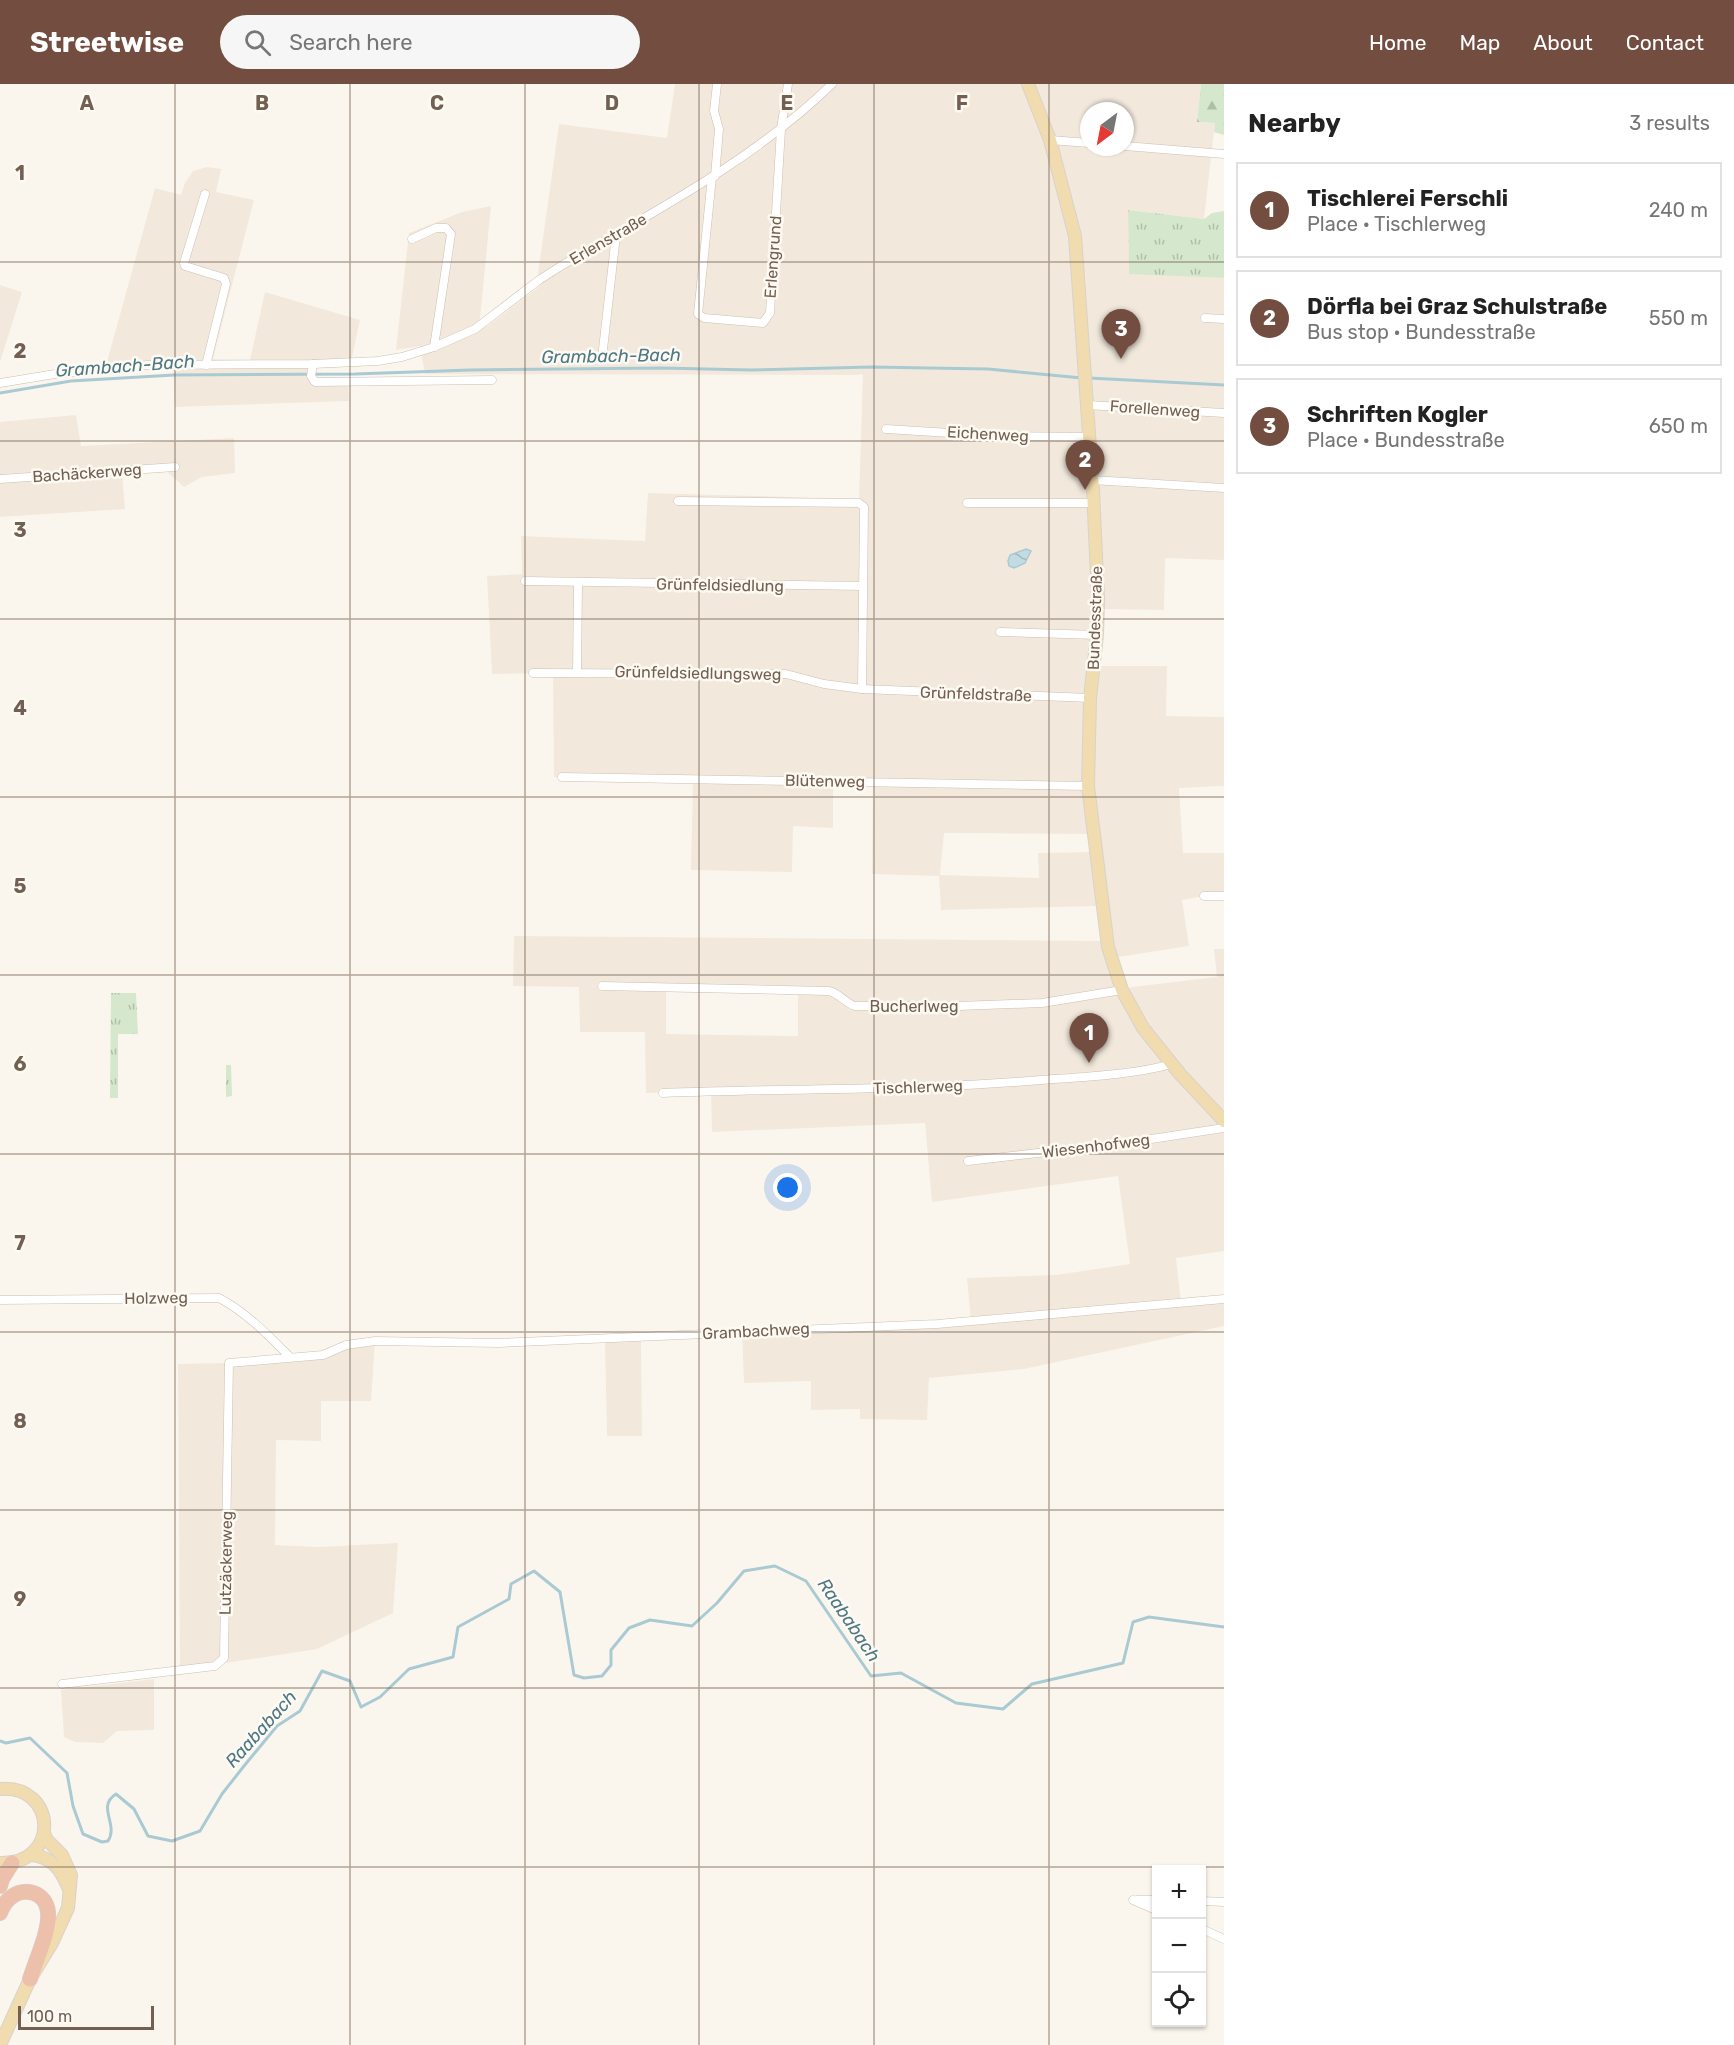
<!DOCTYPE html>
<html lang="en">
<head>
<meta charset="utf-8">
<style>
  :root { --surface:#fff; --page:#f6f6f6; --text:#222; --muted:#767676; --line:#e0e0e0; --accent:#734d3f }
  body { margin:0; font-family:Rubik,sans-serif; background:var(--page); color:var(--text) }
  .controls { position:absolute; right:18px; bottom:18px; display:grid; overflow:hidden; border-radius:0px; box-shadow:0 2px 4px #0004 }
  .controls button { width:54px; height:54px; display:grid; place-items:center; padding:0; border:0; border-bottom:2px solid var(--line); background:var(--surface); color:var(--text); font:30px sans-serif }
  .compass { position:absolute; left:1080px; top:18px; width:54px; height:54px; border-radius:50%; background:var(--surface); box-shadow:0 2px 4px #0004; rotate:212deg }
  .scale { position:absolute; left:18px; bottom:15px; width:136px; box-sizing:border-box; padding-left:6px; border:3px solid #746052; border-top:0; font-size:16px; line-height:21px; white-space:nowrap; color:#746052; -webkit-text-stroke:4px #fdfaf3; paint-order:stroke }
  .you { position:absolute; left:788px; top:1104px; width:21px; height:21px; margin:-15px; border:4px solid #fff; border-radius:50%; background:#1a73e8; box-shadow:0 0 0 9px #1a73e833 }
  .badge { display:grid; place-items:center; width:39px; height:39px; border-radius:50%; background:var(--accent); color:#fff; font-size:20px; font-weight:700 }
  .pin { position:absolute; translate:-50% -50px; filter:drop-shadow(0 2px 3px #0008) }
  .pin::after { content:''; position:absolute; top:32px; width:21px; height:18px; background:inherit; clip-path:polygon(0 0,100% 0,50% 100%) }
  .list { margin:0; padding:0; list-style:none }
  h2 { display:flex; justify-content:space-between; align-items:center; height:78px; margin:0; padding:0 24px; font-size:26px }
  h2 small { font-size:20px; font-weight:400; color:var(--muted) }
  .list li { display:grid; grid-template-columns:39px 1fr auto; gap:18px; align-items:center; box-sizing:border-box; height:96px; margin:0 12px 12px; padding:0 12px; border:2px solid var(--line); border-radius:0px }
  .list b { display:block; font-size:22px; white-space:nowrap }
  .list p { margin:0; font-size:20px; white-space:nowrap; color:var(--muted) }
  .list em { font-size:20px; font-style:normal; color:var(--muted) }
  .icon { flex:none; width:33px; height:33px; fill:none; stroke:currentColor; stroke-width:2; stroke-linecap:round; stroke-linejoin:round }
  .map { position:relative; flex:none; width:1224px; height:1961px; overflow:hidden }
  header { display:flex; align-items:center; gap:36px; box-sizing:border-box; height:84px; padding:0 30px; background:var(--accent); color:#fff }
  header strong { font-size:28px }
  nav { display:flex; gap:33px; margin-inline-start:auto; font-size:21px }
  .search { width:420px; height:54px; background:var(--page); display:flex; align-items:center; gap:15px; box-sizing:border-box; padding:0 21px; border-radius:33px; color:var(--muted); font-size:22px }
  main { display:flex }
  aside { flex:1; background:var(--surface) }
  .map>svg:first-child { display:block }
</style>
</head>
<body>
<header>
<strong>Streetwise</strong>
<div class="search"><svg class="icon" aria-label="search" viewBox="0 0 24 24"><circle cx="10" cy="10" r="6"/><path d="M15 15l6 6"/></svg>Search here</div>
<nav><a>Home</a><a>Map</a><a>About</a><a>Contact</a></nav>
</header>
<main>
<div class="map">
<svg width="1224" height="1961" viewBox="0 0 1224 1961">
  <defs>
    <pattern id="grass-tufts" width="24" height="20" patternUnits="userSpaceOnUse" patternTransform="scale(1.5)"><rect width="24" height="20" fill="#d5e7cc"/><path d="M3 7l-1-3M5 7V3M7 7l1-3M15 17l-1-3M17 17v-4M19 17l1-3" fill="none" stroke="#b1bfa8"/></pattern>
    <pattern id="forest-firs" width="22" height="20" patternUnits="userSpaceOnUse" patternTransform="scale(1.5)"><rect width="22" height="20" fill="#d5e7cc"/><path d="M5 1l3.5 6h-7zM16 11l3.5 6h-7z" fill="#b1bfa8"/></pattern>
    <pattern id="water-waves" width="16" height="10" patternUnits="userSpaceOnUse" patternTransform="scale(1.5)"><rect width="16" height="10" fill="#c3dce3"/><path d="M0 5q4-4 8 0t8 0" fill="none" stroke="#a3b6bb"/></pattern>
  </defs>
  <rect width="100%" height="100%" fill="#fbf6ed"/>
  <g fill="#f2e9dc" fill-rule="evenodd">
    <path d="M 675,0 L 1201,0 L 1197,38 L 1215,39 L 1204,135 L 1128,126 L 1129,189 L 1224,194 L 1224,476 L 1165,474 L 1164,526 L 1098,525 L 1094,582 L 1167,582 L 1166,632 L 1224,633 L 1224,702 L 1179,704 L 1183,769 L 1224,769 L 1224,812 L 1204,812 L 1182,816 L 1189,862 L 1112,874 L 1123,906 L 1132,903 L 1217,893 L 1214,865 L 1224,865 L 1224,1167 L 1176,1174 L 1181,1219 L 1224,1218 L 1224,1242 L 1024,1285 L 929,1294 L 927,1336 L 860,1335 L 860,1325 L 811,1326 L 811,1297 L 744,1299 L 742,1248 L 971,1237 L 967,1194 L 1056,1191 L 1130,1180 L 1118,1092 L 932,1118 L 925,1039 L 712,1048 L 711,1007 L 646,1009 L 645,948 L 580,948 L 579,903 L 513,902 L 514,852 L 1107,857 L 1098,822 L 941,826 L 939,792 L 872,790 L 873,698 L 833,698 L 833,744 L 793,742 L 792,788 L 691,786 L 693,695 L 554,693 L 553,589 L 492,590 L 487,492 L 522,490 L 521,452 L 645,457 L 648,409 L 859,415 L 863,290 L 856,291 L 425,290 L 420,262 L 396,266 L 409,149 L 462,128 L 491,122 L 480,235 L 486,243 L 540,202 L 538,190 L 559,40 L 667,54 ZM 1089,27 L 1125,27 L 1125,63 L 1089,63 ZM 944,749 L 1094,750 L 1096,768 L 1038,769 L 1039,794 L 940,791 ZM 666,908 L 798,910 L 798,952 L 666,950 Z"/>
    <path d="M 207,83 L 221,85 L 216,108 L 254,116 L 213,275 L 250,276 L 265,208 L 360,236 L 351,278 L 313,280 L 315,298 L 348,298 L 349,317 L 175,323 L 173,281 L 105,285 L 155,104 L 181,111 L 185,99 L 193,87 Z"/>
    <path d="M 0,201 L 22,208 L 0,278 Z"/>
    <path d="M 76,331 L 81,362 L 234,354 L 235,389 L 202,393 L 184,403 L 163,384 L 122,387 L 125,425 L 0,433 L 0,338 Z"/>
    <path d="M 375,1257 L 371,1317 L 321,1317 L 321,1357 L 276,1356 L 275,1461 L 319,1463 L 398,1459 L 393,1529 L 317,1565 L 180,1586 L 178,1280 L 229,1279 L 323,1271 Z"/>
    <path d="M 605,1257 L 641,1257 L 642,1352 L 607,1352 Z"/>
    <path d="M 154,1595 L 154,1646 L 117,1647 L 103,1659 L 75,1658 L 64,1653 L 61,1606 Z"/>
  </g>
  <g fill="url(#grass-tufts)">
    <path d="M 1128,126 L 1204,135 L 1212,129 L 1224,127 L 1224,194 L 1129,190 Z"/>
    <path d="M 111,909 L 136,909 L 138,950 L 118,950 L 118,1014 L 110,1014 Z"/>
    <path d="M 226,981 L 231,981 L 232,1012 L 226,1013 Z"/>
  </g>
  <path fill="url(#forest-firs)" d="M 1201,0 L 1224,0 L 1224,51 L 1214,48 L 1215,39 L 1197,38 Z"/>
  <path fill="url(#water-waves)" stroke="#aacad3" stroke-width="1.5" d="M 1026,465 L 1031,467 L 1025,479 L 1014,484 L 1009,482 L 1008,477 L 1010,471 Z"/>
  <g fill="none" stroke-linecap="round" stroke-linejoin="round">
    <g stroke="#aacad3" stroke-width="3">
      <path d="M 1089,294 L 1224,301"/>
      <path d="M 0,309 L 71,297 L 174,291 L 355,290 L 470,286 L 661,284 L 751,286 L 871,283 L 988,285 L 1082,294"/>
      <path d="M 0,1657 L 6,1659 L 30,1654 L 67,1689 L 73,1722 L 83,1750 L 102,1758 L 108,1757 C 119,1740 96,1723 116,1710 L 134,1725 L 148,1752 L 172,1757 L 200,1747 L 222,1710 L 244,1682 L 277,1642 L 300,1627 L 322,1587 L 350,1597 L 361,1623 L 380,1613 L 409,1585 L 453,1573 L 458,1543 L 509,1515 L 511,1500 L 534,1487 L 560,1508 L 574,1591 L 584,1594 L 602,1592 L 611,1581 L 611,1566 L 629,1544 L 650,1536 L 692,1542 L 717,1519 L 744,1487 L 775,1482 L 806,1497 L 871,1592 L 901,1589 L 956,1619 L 1003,1625 L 1032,1600 L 1123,1579 L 1133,1538 L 1149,1533 L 1224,1543"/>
    </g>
    <defs>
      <g id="minor">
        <path d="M 1050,56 L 1089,59"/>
        <path d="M 1125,62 L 1224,70"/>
        <path d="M 715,92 L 719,45 L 714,27 L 717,0"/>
        <path d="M 712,93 L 698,230 L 704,234 L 763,239 L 770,229 L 781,45 L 788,0"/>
        <path d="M 205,110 L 184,179 L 185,182 L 224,194 L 226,200 L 206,281"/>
        <path d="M 412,155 L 436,144 L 446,144 L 451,150 L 434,263"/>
        <path d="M 1205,234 L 1224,235"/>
        <path d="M 602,274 L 616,151"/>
        <path d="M 313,280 L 311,292 L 315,298 L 492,296"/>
        <path d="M 0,299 L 55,290 L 148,281 L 313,280 L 378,277 L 402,273 L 434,263 L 475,245 L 539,196 L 561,182 C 655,127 754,76 832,0"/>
        <path d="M 1087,321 L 1224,329"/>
        <path d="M 886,345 L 998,352 L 1089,353"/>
        <path d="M 0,395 L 175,383"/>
        <path d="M 1092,396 L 1224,404"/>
        <path d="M 678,417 L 859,419 L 864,423 L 862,605"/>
        <path d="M 967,419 L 1094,419"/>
        <path d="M 525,497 L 863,502"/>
        <path d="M 1000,548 L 1097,551"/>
        <path d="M 577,588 L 578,499"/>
        <path d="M 533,589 L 786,590 L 824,600 L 862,605 L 1090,614"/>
        <path d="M 562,693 L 1088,702"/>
        <path d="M 1204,812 L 1224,812"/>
        <path d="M 602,902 L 829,907 C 839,909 845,919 855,922 L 958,922 L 1042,919 L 1122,906"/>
        <path d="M 663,1009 C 789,1004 915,1007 1041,996 C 1083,993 1132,991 1172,980"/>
        <path d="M 968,1077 L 1125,1059 L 1224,1044"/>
        <path d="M 0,1216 L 219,1214 C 246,1228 269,1252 290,1273"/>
        <path d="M 62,1600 L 215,1582 L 224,1574 L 229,1279 L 323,1271 L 346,1261 L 375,1257 L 499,1259 L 937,1240 L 1224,1215"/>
        <path d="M 1133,1816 L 1156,1826"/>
        <path d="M 1137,1816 L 1156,1816"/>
        <path d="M 1202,1817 L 1224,1818"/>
        <path d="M 1202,1845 L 1224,1855"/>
      </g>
      <g id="primary">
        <path d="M 1028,0 L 1050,56 L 1075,152 L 1093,406 L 1098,515 L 1097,551 L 1090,614 L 1088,702 L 1108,863 L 1122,906 L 1143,944 L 1180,990 L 1224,1037"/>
        <path d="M 0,1705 C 57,1700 61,1781 0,1779"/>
        <path d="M 32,1771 C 52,1773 61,1786 68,1803"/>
        <path d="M 0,1961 L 30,1895 L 52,1859 L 68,1824 L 71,1791 L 62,1771 L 47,1756 L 44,1749"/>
      </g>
      <g id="motorway">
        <path d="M 0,1802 L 2,1795 L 12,1779"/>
        <path d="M 0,1829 C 2,1824 5,1818 10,1814 C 24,1802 46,1808 48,1828 C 50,1846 36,1876 30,1895"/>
      </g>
    </defs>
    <use href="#minor" stroke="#ccbfb3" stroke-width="9"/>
    <use href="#primary" stroke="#d8d2cf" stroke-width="14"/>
    <use href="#motorway" stroke="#d8d2cf" stroke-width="16"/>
    <use href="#minor" stroke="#fff" stroke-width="8"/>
    <use href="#primary" stroke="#f0dcae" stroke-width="12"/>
    <use href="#motorway" stroke="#edc0ac" stroke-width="15"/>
  </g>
  <path fill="none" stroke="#746052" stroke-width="1.5" stroke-opacity="0.55" d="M 175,0 L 175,1961M 350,0 L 350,1961M 525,0 L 525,1961M 699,0 L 699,1961M 874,0 L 874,1961M 1049,0 L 1049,1961M 0,178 L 1224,178M 0,357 L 1224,357M 0,535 L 1224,535M 0,713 L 1224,713M 0,891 L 1224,891M 0,1070 L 1224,1070M 0,1248 L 1224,1248M 0,1426 L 1224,1426M 0,1604 L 1224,1604M 0,1783 L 1224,1783"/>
  <g text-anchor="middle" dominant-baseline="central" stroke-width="5" stroke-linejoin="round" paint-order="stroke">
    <g font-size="16" fill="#746052" stroke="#fdfaf3">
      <text transform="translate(608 155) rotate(-30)">Erlenstraße</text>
      <text transform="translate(773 173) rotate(-86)">Erlengrund</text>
      <text transform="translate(1155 325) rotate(4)">Forellenweg</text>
      <text transform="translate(988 350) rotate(3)">Eichenweg</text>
      <text transform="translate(87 389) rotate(-4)">Bachäckerweg</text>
      <text transform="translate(720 501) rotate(1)">Grünfeldsiedlung</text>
      <text transform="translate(1095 534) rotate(-88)">Bundesstraße</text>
      <text transform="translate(698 589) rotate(1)">Grünfeldsiedlungsweg</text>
      <text transform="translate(976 610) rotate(2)">Grünfeldstraße</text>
      <text transform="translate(825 697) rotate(1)">Blütenweg</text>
      <text x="914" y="922">Bucherlweg</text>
      <text transform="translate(918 1003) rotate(-2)">Tischlerweg</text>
      <text transform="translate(1096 1062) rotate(-7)">Wiesenhofweg</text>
      <text transform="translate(156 1214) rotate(-1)">Holzweg</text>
      <text transform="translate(756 1247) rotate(-3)">Grambachweg</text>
      <text transform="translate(226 1479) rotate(-89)">Lutzäckerweg</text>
    </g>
    <g font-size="18" font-style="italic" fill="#4d7884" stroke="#fdfaf3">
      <text transform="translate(611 272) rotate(-1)">Grambach-Bach</text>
      <text transform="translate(125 282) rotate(-4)">Grambach-Bach</text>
      <text transform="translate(849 1536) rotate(56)">Raababach</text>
      <text transform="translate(261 1645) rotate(-48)">Raababach</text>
    </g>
  </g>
  <g font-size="20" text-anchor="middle" font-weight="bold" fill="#746052" stroke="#fdfaf3" stroke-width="5" stroke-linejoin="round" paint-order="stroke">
    <text x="87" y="26">A</text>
    <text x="262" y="26">B</text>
    <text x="437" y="26">C</text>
    <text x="612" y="26">D</text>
    <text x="787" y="26">E</text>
    <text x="962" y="26">F</text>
    <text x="20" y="96">1</text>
    <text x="20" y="274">2</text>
    <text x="20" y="453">3</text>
    <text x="20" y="631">4</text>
    <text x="20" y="809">5</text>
    <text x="20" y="987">6</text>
    <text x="20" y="1166">7</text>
    <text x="20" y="1344">8</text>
    <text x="20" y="1522">9</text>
  </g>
</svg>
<div class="controls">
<button>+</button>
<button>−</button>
<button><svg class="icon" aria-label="locate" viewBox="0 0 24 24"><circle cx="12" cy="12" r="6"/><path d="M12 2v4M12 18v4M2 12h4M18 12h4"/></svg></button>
</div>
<svg class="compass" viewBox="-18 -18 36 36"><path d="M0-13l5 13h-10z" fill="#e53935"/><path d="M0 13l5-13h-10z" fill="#767676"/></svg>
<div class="scale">100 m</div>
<div class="you"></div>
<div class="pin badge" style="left:1089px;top:979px">1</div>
<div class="pin badge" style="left:1085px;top:406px">2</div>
<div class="pin badge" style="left:1121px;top:275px">3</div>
</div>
<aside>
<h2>Nearby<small>3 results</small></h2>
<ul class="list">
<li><span class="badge">1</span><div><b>Tischlerei Ferschli</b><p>Place · Tischlerweg</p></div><em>240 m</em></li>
<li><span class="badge">2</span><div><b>Dörfla bei Graz Schulstraße</b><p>Bus stop · Bundesstraße</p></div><em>550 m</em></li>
<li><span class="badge">3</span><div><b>Schriften Kogler</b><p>Place · Bundesstraße</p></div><em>650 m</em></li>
</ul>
</aside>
</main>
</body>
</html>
